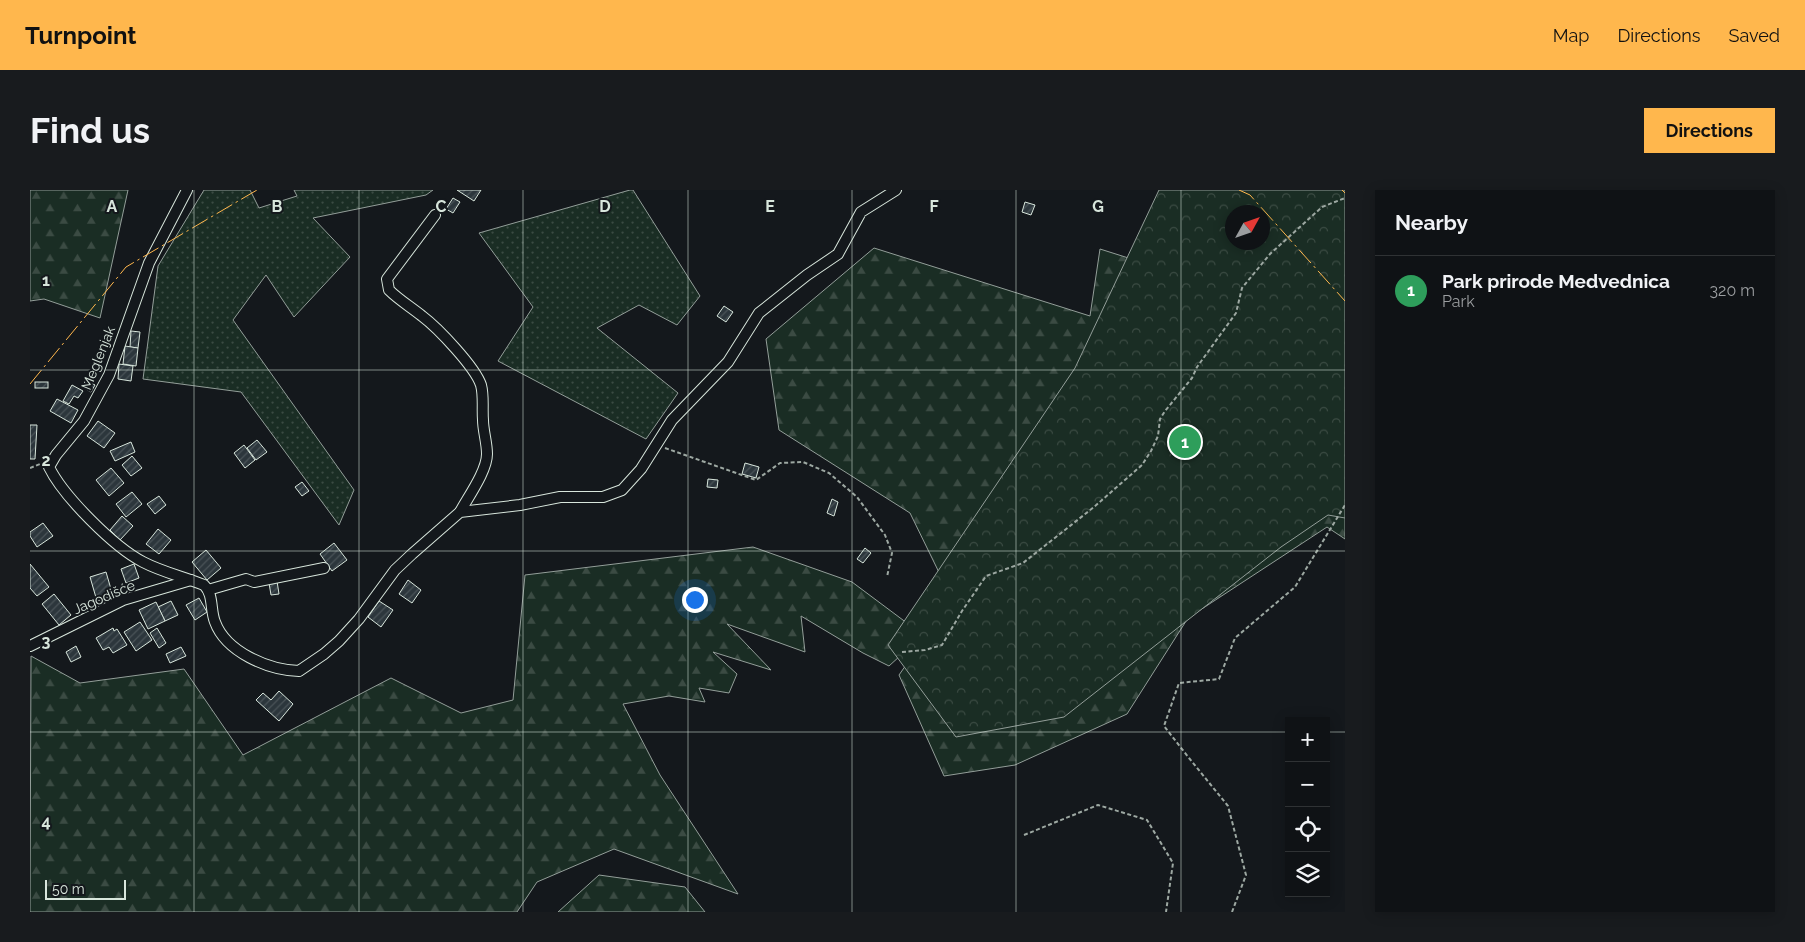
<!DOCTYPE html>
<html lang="en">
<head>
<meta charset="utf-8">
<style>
  :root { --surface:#0f1215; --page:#181b1e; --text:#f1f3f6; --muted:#9b9ea0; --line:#2f3234; --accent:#ffb74d }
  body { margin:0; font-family:Raleway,sans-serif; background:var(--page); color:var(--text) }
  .controls { position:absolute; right:15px; bottom:15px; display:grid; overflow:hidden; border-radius:0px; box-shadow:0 2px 12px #0003 }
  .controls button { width:45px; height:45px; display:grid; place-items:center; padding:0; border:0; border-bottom:1px solid var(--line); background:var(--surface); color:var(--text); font:25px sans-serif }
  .compass { position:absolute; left:1195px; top:15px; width:45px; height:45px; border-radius:50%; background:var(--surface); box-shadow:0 2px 12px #0003; rotate:50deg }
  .scale { position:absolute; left:15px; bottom:12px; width:81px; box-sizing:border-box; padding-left:5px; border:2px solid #d8e6dc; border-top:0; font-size:14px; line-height:18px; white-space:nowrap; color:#d8e6dc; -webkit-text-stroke:4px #14181c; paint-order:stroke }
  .you { position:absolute; left:664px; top:409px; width:18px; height:18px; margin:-12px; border:4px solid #fff; border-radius:50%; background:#1a73e8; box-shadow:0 0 0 8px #1a73e833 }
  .badge { display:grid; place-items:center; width:32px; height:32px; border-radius:50%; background:var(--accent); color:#fff; font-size:16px; font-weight:700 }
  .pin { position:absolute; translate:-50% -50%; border:2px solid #fff; box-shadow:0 1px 5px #0006 }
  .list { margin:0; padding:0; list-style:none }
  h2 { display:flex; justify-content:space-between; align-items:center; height:65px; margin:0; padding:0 20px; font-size:21px }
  h2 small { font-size:16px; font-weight:400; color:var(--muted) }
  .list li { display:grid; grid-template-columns:32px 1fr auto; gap:15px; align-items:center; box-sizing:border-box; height:70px; padding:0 20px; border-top:1px solid var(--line) }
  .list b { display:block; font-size:19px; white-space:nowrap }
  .list p { margin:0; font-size:16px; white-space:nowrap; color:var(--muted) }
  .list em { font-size:16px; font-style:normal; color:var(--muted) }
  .icon { flex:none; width:28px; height:28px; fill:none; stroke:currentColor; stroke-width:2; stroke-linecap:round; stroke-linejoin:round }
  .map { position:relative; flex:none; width:1315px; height:722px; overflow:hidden; border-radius:0px }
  header { display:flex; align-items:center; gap:30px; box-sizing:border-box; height:70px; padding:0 25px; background:var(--accent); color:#111 }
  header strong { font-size:24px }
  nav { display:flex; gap:28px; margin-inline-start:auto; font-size:18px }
  .intro { display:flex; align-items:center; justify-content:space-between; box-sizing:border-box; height:120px; padding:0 30px }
  h1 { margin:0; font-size:35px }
  .button { padding:12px 22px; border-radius:0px; background:var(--accent); color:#111; font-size:18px; font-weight:700 }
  main { display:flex; gap:30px; padding:0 30px }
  aside { flex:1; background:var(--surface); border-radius:0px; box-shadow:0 2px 12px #0003 }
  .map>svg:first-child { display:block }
</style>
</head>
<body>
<header>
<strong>Turnpoint</strong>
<nav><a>Map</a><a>Directions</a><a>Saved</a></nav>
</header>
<div class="intro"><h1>Find us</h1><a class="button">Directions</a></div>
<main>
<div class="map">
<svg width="1315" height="722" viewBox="0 0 1315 722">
  <defs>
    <pattern id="grass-dots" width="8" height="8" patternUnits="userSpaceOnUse" patternTransform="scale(1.25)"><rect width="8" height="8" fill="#1a2d24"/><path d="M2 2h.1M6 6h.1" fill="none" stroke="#3b4b43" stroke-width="1.8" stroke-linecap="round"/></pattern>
    <pattern id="forest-firs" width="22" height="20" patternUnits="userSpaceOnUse" patternTransform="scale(1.25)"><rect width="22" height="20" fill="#1a2d24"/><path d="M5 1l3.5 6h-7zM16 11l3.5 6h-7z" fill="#3b4b43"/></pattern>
    <pattern id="park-crowns" width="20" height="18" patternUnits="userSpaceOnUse" patternTransform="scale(1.25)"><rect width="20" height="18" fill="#1a2d24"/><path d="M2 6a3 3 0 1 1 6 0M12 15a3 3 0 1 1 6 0" fill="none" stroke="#3b4b43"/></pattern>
    <pattern id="building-hatch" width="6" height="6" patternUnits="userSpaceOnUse" patternTransform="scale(1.25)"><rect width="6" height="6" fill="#2c363c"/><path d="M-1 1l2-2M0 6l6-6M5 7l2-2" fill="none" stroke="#4a5358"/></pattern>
  </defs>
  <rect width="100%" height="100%" fill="#14181c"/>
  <g fill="url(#grass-dots)" stroke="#939e99">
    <path d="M 174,0 L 220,0 L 229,18 L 267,6 L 264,0 L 403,0 L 396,5 L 283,28 L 320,67 L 264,127 L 236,85 L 203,130 L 324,300 L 309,335 L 211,202 L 113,189 L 128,76 Z"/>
    <path d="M 600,0 L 603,0 L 670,106 L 647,135 L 609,115 L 567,138 L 648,203 L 616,249 L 468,171 L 503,117 L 449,43 Z"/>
  </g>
  <g fill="url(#forest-firs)" stroke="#939e99" fill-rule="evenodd">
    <path d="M 0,0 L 98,0 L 70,128 L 14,109 L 0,111 Z"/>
    <path d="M 1190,0 L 1315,0 L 1315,349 L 1297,337 L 1158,428 L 1097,524 L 985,575 L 914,586 L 869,485 L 922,409 L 880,323 L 749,240 L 736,149 L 844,58 L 1060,126 L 1070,59 L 1149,84 ZM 1202,22 L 1232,22 L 1232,52 L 1202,52 Z"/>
    <path d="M 723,357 L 822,392 L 893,445 L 859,476 L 833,463 L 771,426 L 775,462 L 697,434 L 741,480 L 683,462 L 707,484 L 699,503 L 669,498 L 675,512 L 639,506 L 593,514 L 630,585 L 708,704 L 584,659 L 507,692 L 487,722 L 0,722 L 1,466 L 50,493 L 154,479 L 213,565 L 361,488 L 431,523 L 483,510 L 495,385 Z"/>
    <path d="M 569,685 L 655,697 L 675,722 L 528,722 Z"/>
  </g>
  <path fill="url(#park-crowns)" stroke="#939e99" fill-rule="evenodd" d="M 1129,0 L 1315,0 L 1315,328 L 1298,325 L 1251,357 L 1034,527 L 926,547 L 858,455 L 1045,178 ZM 1202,22 L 1232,22 L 1232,52 L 1202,52 Z"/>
  <g fill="url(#building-hatch)" stroke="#d8e6dc">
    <path d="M 427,0 L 451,0 L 444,11 Z"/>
    <path d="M 423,8 L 430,12 L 423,23 L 416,19 Z"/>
    <path d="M 995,12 L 1005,15 L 1001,25 L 992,22 Z"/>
    <path d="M 694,116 L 703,122 L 696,132 L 687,126 Z"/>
    <path d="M 101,141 L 110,142 L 108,158 L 100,157 Z"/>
    <path d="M 95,156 L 108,158 L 106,176 L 93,174 Z"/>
    <path d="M 89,174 L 103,176 L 101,191 L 88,189 Z"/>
    <path d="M 56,190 L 65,195 L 61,202 L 52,197 Z"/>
    <rect x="5" y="192" width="13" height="6"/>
    <path d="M 42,195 L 53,201 L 48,208 L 44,206 L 39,214 L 33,211 Z"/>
    <path d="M 27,209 L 48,220 L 41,233 L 20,221 Z"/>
    <path d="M 68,231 L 85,243 L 74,258 L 57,246 Z"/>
    <path d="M 0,235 L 7,235 L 5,269 L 0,269 Z"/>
    <path d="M 227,250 L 237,262 L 226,270 L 217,258 Z"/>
    <path d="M 101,252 L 105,262 L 85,271 L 80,261 Z"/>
    <path d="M 214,255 L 225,270 L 215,278 L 204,263 Z"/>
    <path d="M 102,266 L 112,278 L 101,286 L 92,275 Z"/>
    <path d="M 715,273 L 729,277 L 726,288 L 712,284 Z"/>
    <path d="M 81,278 L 94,293 L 79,306 L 66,290 Z"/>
    <path d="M 678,289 L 688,290 L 687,298 L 677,297 Z"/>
    <path d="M 272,292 L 279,301 L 272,306 L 265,297 Z"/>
    <path d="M 102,302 L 112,314 L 96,327 L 86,314 Z"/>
    <path d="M 129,306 L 136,315 L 125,324 L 117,314 Z"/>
    <path d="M 802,309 L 808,312 L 804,326 L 797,323 Z"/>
    <path d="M 92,326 L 103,336 L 90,350 L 80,340 Z"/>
    <path d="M 13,333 L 23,346 L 7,357 L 0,346 L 0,342 Z"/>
    <path d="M 128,339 L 141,350 L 129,364 L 116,354 Z"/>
    <path d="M 304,353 L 317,370 L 302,381 L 290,364 Z"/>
    <path d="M 835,358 L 841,363 L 833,373 L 827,369 Z"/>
    <path d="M 176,360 L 191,378 L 177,390 L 162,372 Z"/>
    <path d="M 0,374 L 19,397 L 7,406 L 0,398 Z"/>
    <path d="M 104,374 L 109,388 L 96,393 L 91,379 Z"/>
    <path d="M 76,382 L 83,406 L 67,411 L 60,387 Z"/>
    <path d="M 378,390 L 391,400 L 382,413 L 369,404 Z"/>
    <path d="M 247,391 L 249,404 L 241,405 L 239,393 Z"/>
    <path d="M 24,404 L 41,425 L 29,435 L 12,414 Z"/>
    <path d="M 169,408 L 177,422 L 165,430 L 156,415 Z"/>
    <path d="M 141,411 L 148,425 L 135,431 L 128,417 Z"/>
    <path d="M 349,411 L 363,420 L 351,437 L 338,427 Z"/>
    <path d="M 126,412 L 135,431 L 118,439 L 109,420 Z"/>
    <path d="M 110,432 L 122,450 L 106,461 L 94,442 Z"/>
    <path d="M 83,438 L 84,441 L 87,439 L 97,455 L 83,463 L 79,457 L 73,460 L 66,448 Z"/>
    <path d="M 127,438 L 136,453 L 129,458 L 120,443 Z"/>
    <path d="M 46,456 L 51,467 L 41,472 L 36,462 Z"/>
    <path d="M 151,457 L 156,466 L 140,473 L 136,464 Z"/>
    <path d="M 249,501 L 263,514 L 249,531 L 226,510 L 233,503 L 241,510 Z"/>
  </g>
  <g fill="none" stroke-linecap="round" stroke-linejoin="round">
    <defs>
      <g id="minor">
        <path d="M 157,0 L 119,73 L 79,185 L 54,231 L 26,265 L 19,277 C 33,306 84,357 113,372 C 132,382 154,387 174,395 C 184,405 180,420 185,432 C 196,462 238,480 269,481 L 294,464 L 309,451 L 329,429 L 365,380 L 382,364 L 430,322 L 490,315 L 530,307 L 573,307 L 592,300 L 611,279 L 642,230 L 698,172 L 729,123 L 777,85 L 808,64 L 831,22 L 866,0"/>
        <path d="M 405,25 L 357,89 L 359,100 C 369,110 381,117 392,126 C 408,138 445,177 451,195 C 454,206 452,219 453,230 C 453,241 457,252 457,264 C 457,281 438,307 430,322"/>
        <path d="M 178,400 L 216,389 L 224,392 L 294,378"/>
        <path d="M 0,456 L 93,410 L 161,390"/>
      </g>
    </defs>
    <use href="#minor" stroke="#d8e6dc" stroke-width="12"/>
    <g stroke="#9da8a2" stroke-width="2" stroke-dasharray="4 2.5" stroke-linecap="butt">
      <path d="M 635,258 L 726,290 L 750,273 L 773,272 L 799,283 L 827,307 L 855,345 L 862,363 L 857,387"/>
      <path d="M 0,278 L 10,274"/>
      <path d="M 872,462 L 895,460 L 912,455 L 932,421 L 956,386 L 993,373 L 1064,317 L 1112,275 L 1121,261 L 1128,246 L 1130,229 L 1135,221 L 1162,188 L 1167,177 L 1206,123 L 1212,98 L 1240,64 L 1292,17 L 1315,8"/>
      <path d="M 994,645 L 1068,615 L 1117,630 L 1143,673 L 1136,722"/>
      <path d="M 1202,722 L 1216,685 L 1198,616 L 1159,568 L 1134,536 L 1149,493 L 1189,489 L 1205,448 L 1265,397 L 1315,315"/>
    </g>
    <use href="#minor" stroke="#14181c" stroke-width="10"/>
    <g stroke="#ffb74d" stroke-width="1" stroke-dasharray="18 4 2.5 4" stroke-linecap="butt">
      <path d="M 1209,0 L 1220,5 L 1315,111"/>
      <path d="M 1312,0 L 1315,3"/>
      <path d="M 0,194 L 96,77 L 227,0"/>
    </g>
  </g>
  <path fill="none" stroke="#d8e6dc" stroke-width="1" stroke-opacity="0.55" d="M 164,0 L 164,722M 329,0 L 329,722M 493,0 L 493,722M 658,0 L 658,722M 822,0 L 822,722M 986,0 L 986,722M 1151,0 L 1151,722M 0,180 L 1315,180M 0,361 L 1315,361M 0,542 L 1259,542M 1296,542 L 1315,542"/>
  <g text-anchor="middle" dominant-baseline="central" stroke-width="4" stroke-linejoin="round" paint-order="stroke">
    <g font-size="14" fill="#d8e6dc" stroke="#14181c">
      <text transform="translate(68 168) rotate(-68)">Meglenjak</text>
      <text transform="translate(74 407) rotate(-23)">Jagodišće</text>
    </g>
  </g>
  <g font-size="16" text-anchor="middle" font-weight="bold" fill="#d8e6dc" stroke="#14181c" stroke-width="4" stroke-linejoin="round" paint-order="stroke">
    <text x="82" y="22">A</text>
    <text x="247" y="22">B</text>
    <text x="411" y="22">C</text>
    <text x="575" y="22">D</text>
    <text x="740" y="22">E</text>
    <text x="904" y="22">F</text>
    <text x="1068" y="22">G</text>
    <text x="16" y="96">1</text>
    <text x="16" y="276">2</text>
    <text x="16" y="457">3</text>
    <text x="16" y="637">4</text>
  </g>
</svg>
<div class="controls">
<button>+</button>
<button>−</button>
<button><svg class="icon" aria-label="locate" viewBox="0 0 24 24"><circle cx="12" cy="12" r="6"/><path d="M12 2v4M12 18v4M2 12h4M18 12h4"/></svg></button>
<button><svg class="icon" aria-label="layers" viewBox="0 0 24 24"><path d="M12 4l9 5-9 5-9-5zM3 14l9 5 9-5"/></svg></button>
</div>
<svg class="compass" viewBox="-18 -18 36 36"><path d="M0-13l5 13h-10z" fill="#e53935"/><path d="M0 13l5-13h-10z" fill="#9b9ea0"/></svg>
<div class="scale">50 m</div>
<div class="you"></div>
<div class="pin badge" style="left:1155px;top:252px;background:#2e9e5b">1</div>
</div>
<aside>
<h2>Nearby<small></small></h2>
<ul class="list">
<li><span class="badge" style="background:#2e9e5b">1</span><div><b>Park prirode Medvednica</b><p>Park</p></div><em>320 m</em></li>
</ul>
</aside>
</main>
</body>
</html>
